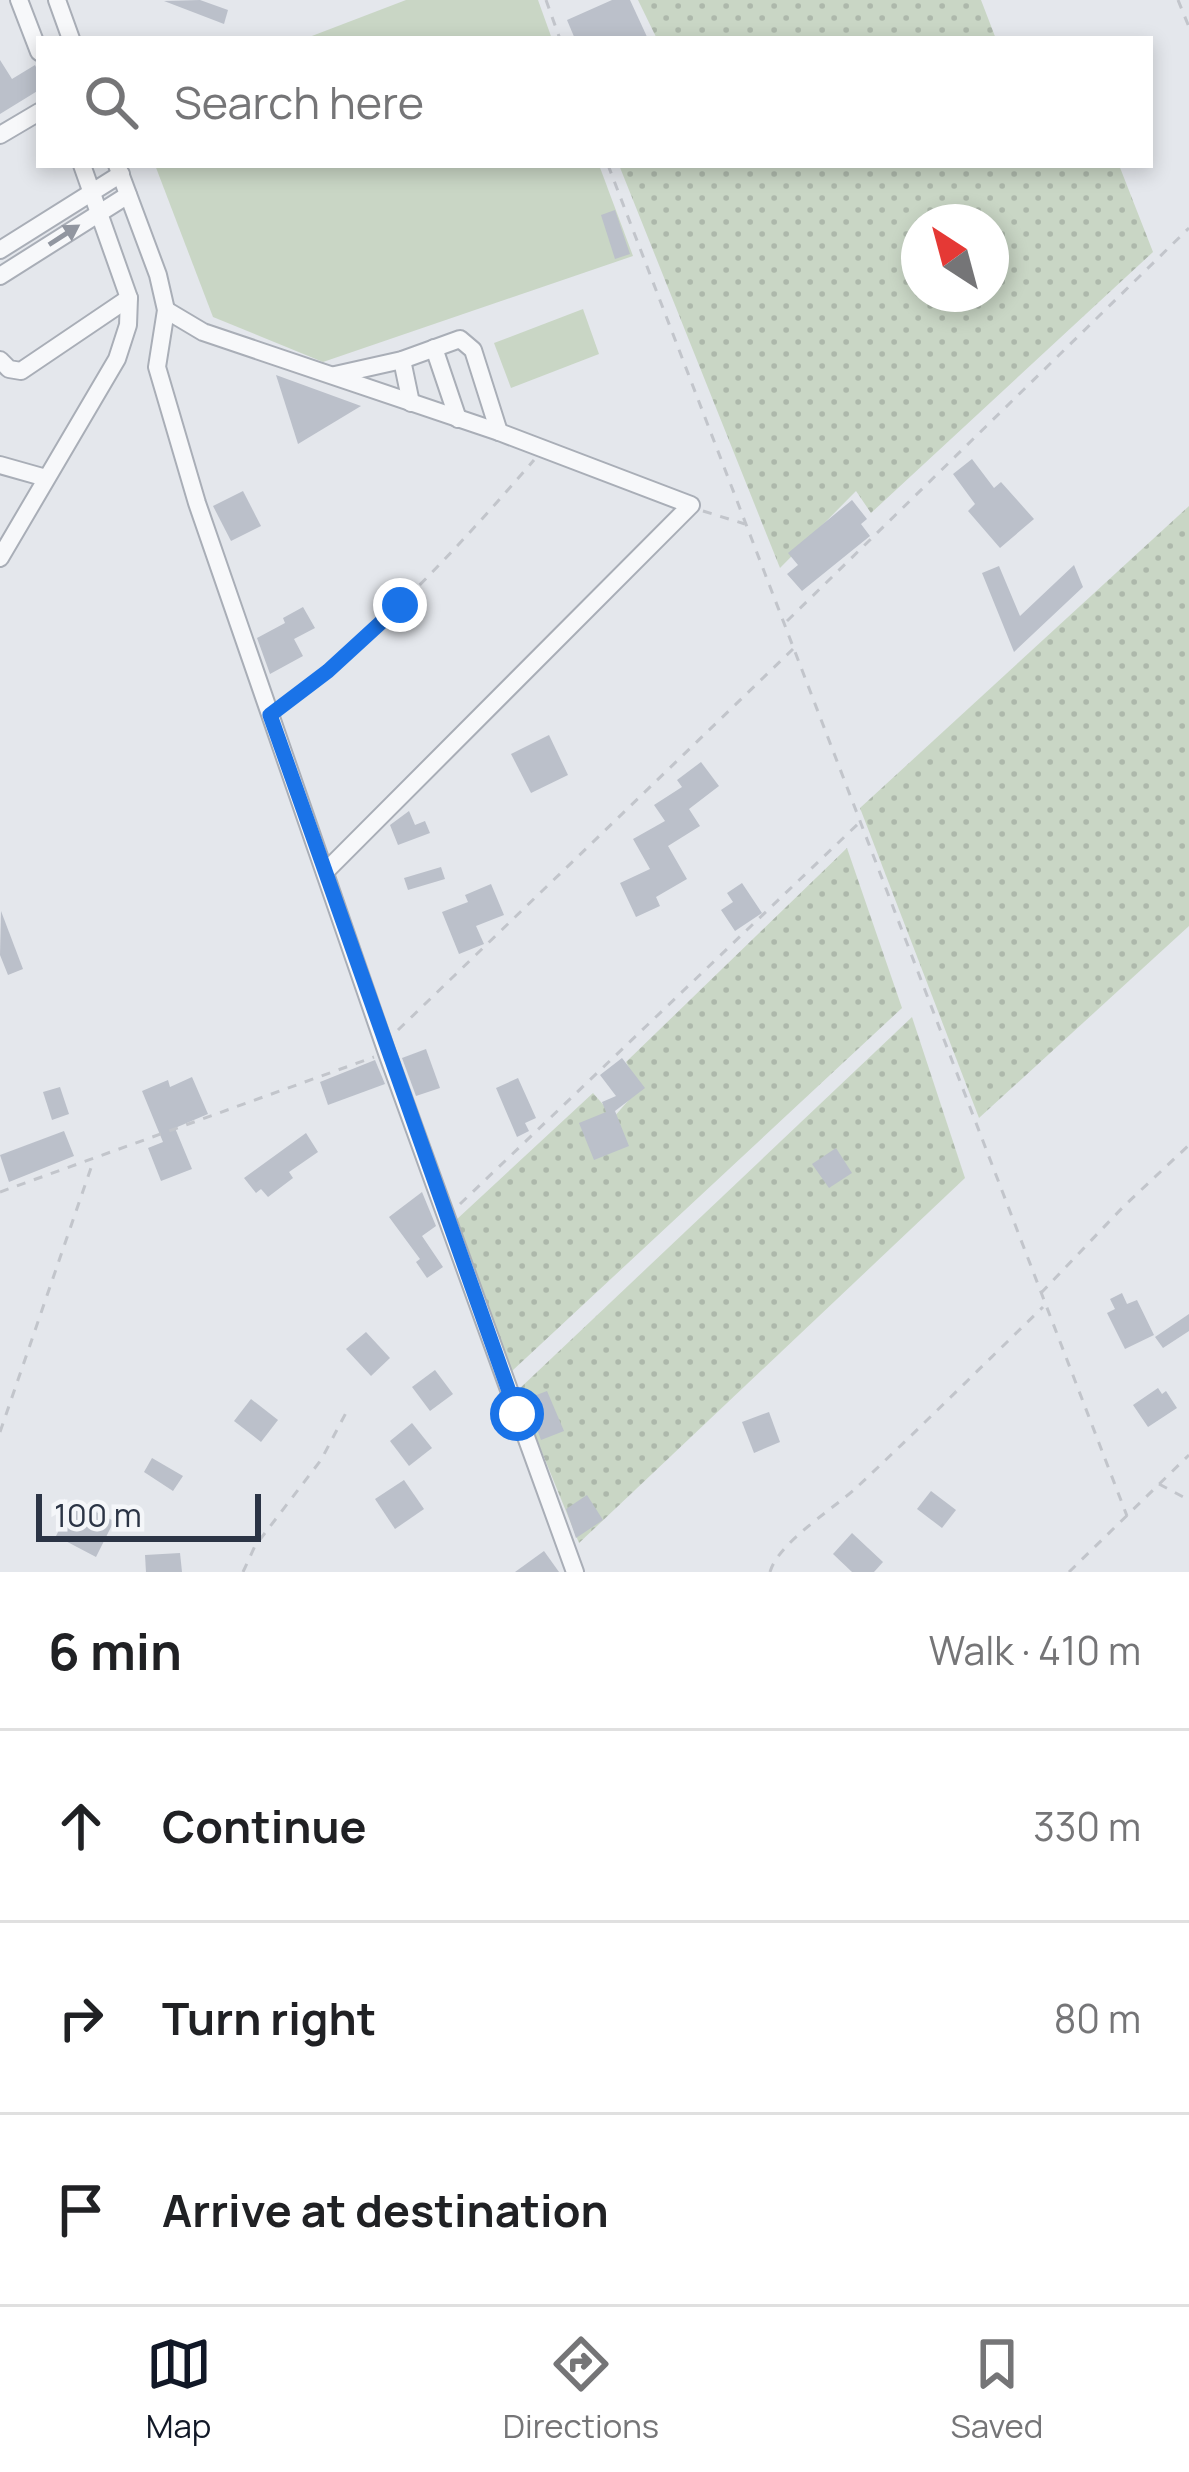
<!DOCTYPE html>
<html lang="en">
<head>
<meta charset="utf-8">
<style>
  :root { --surface:#fff; --page:#f2f2f2; --text:#202124; --muted:#757577; --line:#e0e0e0; --accent:#111827 }
  body { margin:0; font-family:Manrope,sans-serif; background:var(--page); color:var(--text) }
  .compass { position:absolute; left:901px; top:204px; width:108px; height:108px; border-radius:50%; background:var(--surface); box-shadow:0 6px 18px #0003; rotate:324deg }
  .scale { position:absolute; left:36px; bottom:30px; width:225px; box-sizing:border-box; padding-left:12px; border:6px solid #2b3445; border-top:0; font-size:33px; line-height:42px; white-space:nowrap; color:#2b3445; -webkit-text-stroke:9px #f4f6f9; paint-order:stroke }
  .stop { position:absolute; width:36px; height:36px; margin:-27px; border:9px solid #1a73e8; border-radius:50%; background:#fff }
  .stop.end { background:#1a73e8; border-color:#fff; box-shadow:0 3px 12px #0008 }
  .list { margin:0; padding:0; list-style:none }
  h2 { display:flex; justify-content:space-between; align-items:center; height:156px; margin:0; padding:0 48px; font-size:51px }
  h2 small { font-size:39px; font-weight:400; color:var(--muted) }
  .list li { display:grid; grid-template-columns:78px 1fr auto; gap:36px; align-items:center; box-sizing:border-box; height:192px; padding:0 48px; border-top:3px solid var(--line) }
  .list b { display:block; font-size:45px; white-space:nowrap }
  .list em { font-size:39px; font-style:normal; color:var(--muted) }
  .icon { flex:none; width:66px; height:66px; fill:none; stroke:currentColor; stroke-width:2; stroke-linecap:round; stroke-linejoin:round }
  .map { position:relative; flex:none; width:1189px; height:1572px; overflow:hidden }
  .search { position:absolute; background:var(--surface); box-shadow:0 6px 18px #0003; left:36px; right:36px; top:36px; height:132px; display:flex; align-items:center; gap:30px; box-sizing:border-box; padding:0 42px; border-radius:0px; color:var(--muted); font-size:45px }
  .sheet { height:732px; background:var(--surface) }
  nav { display:flex; justify-content:space-around; align-items:center; box-sizing:border-box; height:168px; border-top:3px solid var(--line); background:var(--surface); font-size:33px; color:var(--muted) }
  nav a { display:grid; justify-items:center; gap:6px }
  nav .on { color:var(--accent) }
  .map>svg:first-child { display:block }
</style>
</head>
<body>
<div class="map">
<svg width="1189" height="1572" viewBox="0 0 1189 1572">
  <defs>
    <pattern id="green-dots" width="8" height="8" patternUnits="userSpaceOnUse" patternTransform="scale(3)"><rect width="8" height="8" fill="#c9d6c5"/><path d="M2 2h.1M6 6h.1" fill="none" stroke="#adb8ab" stroke-width="1.8" stroke-linecap="round"/></pattern>
  </defs>
  <rect width="100%" height="100%" fill="#e4e7ec"/>
  <g fill="url(#green-dots)" fill-rule="evenodd">
    <path d="M 638,0 L 981,0 L 996,39 L 657,39 Z"/>
    <path d="M 619,165 L 1119,165 L 1153,252 L 871,513 L 856,491 L 780,568 ZM 919,222 L 991,222 L 991,294 L 919,294 Z"/>
    <path d="M 1189,506 L 1189,926 L 979,1118 L 860,808 Z"/>
    <path d="M 847,848 L 902,1008 L 512,1371 L 456,1220 L 593,1093 L 614,1117 L 639,1088 L 626,1062 Z"/>
    <path d="M 912,1017 L 965,1178 L 579,1543 L 517,1391 Z"/>
  </g>
  <g fill="#c9d6c5">
    <path d="M 406,0 L 538,0 L 552,39 L 304,39 Z"/>
    <path d="M 155,165 L 599,165 L 633,256 L 323,362 L 213,317 Z"/>
    <path d="M 583,309 L 599,354 L 511,388 L 494,343 Z"/>
  </g>
  <g fill="#bbc0ca">
    <path d="M 200,0 L 228,10 L 224,24 L 164,1 Z"/>
    <path d="M 612,0 L 630,0 L 648,39 L 575,39 L 567,20 Z"/>
    <path d="M 0,60 L 12,79 L 35,65 L 39,73 L 39,90 L 0,114 Z"/>
    <path d="M 615,210 L 630,254 L 615,259 L 601,215 Z"/>
    <path d="M 276,375 L 361,406 L 298,444 Z"/>
    <path d="M 972,459 L 994,488 L 1001,482 L 1034,519 L 1000,548 L 968,511 L 975,504 L 953,474 Z"/>
    <path d="M 243,491 L 261,526 L 231,541 L 213,506 Z"/>
    <path d="M 852,500 L 867,519 L 861,524 L 870,536 L 802,591 L 787,574 L 798,565 L 788,553 Z"/>
    <path d="M 1074,565 L 1083,587 L 1014,652 L 982,573 L 999,566 L 1020,616 Z"/>
    <path d="M 303,607 L 315,628 L 294,639 L 303,656 L 270,674 L 257,638 L 285,623 L 283,618 Z"/>
    <path d="M 549,735 L 568,775 L 531,793 L 511,754 Z"/>
    <path d="M 701,762 L 719,786 L 689,809 L 700,826 L 668,846 L 687,879 L 656,897 L 660,906 L 636,917 L 620,883 L 650,869 L 633,839 L 665,821 L 654,805 L 682,787 L 677,780 Z"/>
    <path d="M 409,811 L 415,825 L 425,821 L 430,833 L 398,845 L 390,825 Z"/>
    <path d="M 441,867 L 445,879 L 408,890 L 404,878 Z"/>
    <path d="M 742,883 L 762,913 L 735,931 L 721,910 L 733,902 L 727,893 Z"/>
    <path d="M 491,884 L 504,915 L 476,926 L 484,944 L 459,954 L 442,912 L 468,902 L 465,895 Z"/>
    <path d="M 1,911 L 23,969 L 8,975 L 0,955 Z"/>
    <path d="M 426,1049 L 440,1088 L 416,1096 L 402,1058 Z"/>
    <path d="M 622,1058 L 645,1088 L 615,1111 L 629,1146 L 594,1160 L 579,1123 L 606,1112 L 602,1102 L 616,1096 L 600,1075 Z"/>
    <path d="M 375,1060 L 385,1084 L 328,1105 L 320,1082 Z"/>
    <path d="M 192,1077 L 208,1114 L 175,1128 L 192,1169 L 161,1181 L 148,1148 L 163,1142 L 142,1091 L 168,1080 L 170,1087 Z"/>
    <path d="M 518,1078 L 536,1118 L 525,1123 L 529,1131 L 517,1137 L 496,1088 Z"/>
    <path d="M 60,1087 L 69,1114 L 52,1120 L 43,1092 Z"/>
    <path d="M 64,1131 L 74,1156 L 9,1182 L 0,1155 Z"/>
    <path d="M 306,1133 L 318,1152 L 289,1172 L 293,1178 L 268,1197 L 261,1189 L 256,1193 L 244,1178 Z"/>
    <path d="M 836,1148 L 852,1173 L 829,1188 L 812,1164 Z"/>
    <path d="M 422,1192 L 436,1226 L 422,1236 L 443,1267 L 427,1278 L 416,1262 L 420,1259 L 389,1217 Z"/>
    <path d="M 1122,1293 L 1127,1304 L 1137,1300 L 1154,1335 L 1125,1349 L 1107,1313 L 1115,1309 L 1110,1299 Z"/>
    <path d="M 1189,1314 L 1189,1331 L 1163,1348 L 1155,1337 Z"/>
    <path d="M 366,1332 L 390,1358 L 371,1376 L 346,1349 Z"/>
    <path d="M 435,1370 L 453,1394 L 430,1411 L 412,1387 Z"/>
    <path d="M 1158,1388 L 1162,1394 L 1166,1391 L 1177,1408 L 1148,1427 L 1133,1405 Z"/>
    <path d="M 547,1391 L 564,1431 L 541,1440 L 526,1399 Z"/>
    <path d="M 251,1399 L 278,1420 L 261,1442 L 234,1421 Z"/>
    <path d="M 769,1412 L 780,1442 L 754,1453 L 742,1422 Z"/>
    <path d="M 412,1423 L 432,1448 L 409,1466 L 390,1441 Z"/>
    <path d="M 152,1458 L 183,1476 L 173,1491 L 144,1472 Z"/>
    <path d="M 404,1480 L 424,1509 L 395,1529 L 375,1499 Z"/>
    <path d="M 931,1491 L 956,1510 L 942,1528 L 917,1509 Z"/>
    <path d="M 587,1495 L 603,1520 L 576,1538 L 566,1509 Z"/>
    <path d="M 78,1503 L 114,1521 L 96,1557 L 56,1536 L 70,1508 L 74,1510 Z"/>
    <path d="M 852,1533 L 883,1562 L 874,1572 L 852,1572 L 833,1554 Z"/>
    <path d="M 544,1551 L 559,1572 L 515,1572 Z"/>
    <path d="M 180,1553 L 182,1572 L 146,1572 L 145,1555 Z"/>
  </g>
  <g fill="none" stroke-linecap="round" stroke-linejoin="round">
    <defs>
      <g id="minor">
        <path d="M 19,0 L 39,52"/>
        <path d="M 57,0 L 71,39"/>
        <path d="M 0,135 L 39,112"/>
        <path d="M 117,165 L 158,275 L 166,310 L 157,367 L 197,503 L 387,1053 L 575,1572"/>
        <path d="M 0,250 L 121,174"/>
        <path d="M 0,276 L 128,195"/>
        <path d="M 166,310 L 203,332 L 499,432 L 691,505 L 325,872"/>
        <path d="M 434,348 L 458,419"/>
        <path d="M 0,360 L 9,369 L 21,371 L 129,298"/>
        <path d="M 402,360 L 411,403"/>
        <path d="M 335,375 L 402,360 L 460,339 L 473,350 L 499,432"/>
        <path d="M 0,465 L 46,478"/>
        <path d="M 0,558 L 117,359 L 128,325 L 129,298 L 82,165"/>
      </g>
    </defs>
    <use href="#minor" stroke="#a9aeb7" stroke-width="20"/>
    <g stroke="#c2c5cb" stroke-width="3" stroke-dasharray="9 9" stroke-linecap="butt">
      <path d="M 546,0 L 560,39"/>
      <path d="M 1178,0 L 1189,27"/>
      <path d="M 608,165 L 1127,1516"/>
      <path d="M 703,511 L 745,524"/>
      <path d="M 787,621 L 1189,228"/>
      <path d="M 285,704 C 378,634 458,548 534,460"/>
      <path d="M 398,1030 L 793,649"/>
      <path d="M 0,1192 L 374,1057"/>
      <path d="M 460,1204 L 861,821"/>
      <path d="M 1041,1293 L 1124,1206 L 1189,1145"/>
      <path d="M 0,1432 L 93,1162"/>
      <path d="M 1159,1484 L 1189,1500"/>
      <path d="M 243,1572 L 255,1546 L 321,1460 L 348,1409"/>
      <path d="M 770,1572 C 778,1543 833,1509 856,1488 C 919,1429 981,1367 1043,1307"/>
      <path d="M 1069,1572 L 1189,1455"/>
    </g>
    <use href="#minor" stroke="#f7f8fa" stroke-width="16"/>
  </g>
  <defs><path id="oneway-solid" d="M-6-.8H1V-3.2L6.5 0L1 3.2V.8H-6Z" transform="scale(3)"/></defs>
  <use fill="#9196a0" href="#oneway-solid" transform="translate(64 235) rotate(-33)"/>
  <g fill="none" stroke-linecap="round" stroke-linejoin="round">
    <path stroke="#1a73e8" stroke-width="15" d="M 400,605 L 328,671 L 270,715 L 517,1414"/>
  </g>
</svg>
<svg class="compass" viewBox="-18 -18 36 36"><path d="M0-13l5 13h-10z" fill="#e53935"/><path d="M0 13l5-13h-10z" fill="#757577"/></svg>
<div class="scale">100 m</div>
<div class="stop" style="left:517px;top:1414px"></div>
<div class="stop end" style="left:400px;top:605px"></div>
<div class="search"><svg class="icon" aria-label="search" viewBox="0 0 24 24"><circle cx="10" cy="10" r="6"/><path d="M15 15l6 6"/></svg>Search here</div>
</div>
<section class="sheet">
<h2>6 min<small>Walk · 410 m</small></h2>
<ul class="list">
<li><svg class="icon" aria-label="ahead" viewBox="0 0 24 24"><path d="M12 20V5M6 11l6-6 6 6"/></svg><div><b>Continue</b></div><em>330 m</em></li>
<li><svg class="icon" aria-label="right" viewBox="0 0 24 24"><path d="M7 20v-9h11M14 6l5 5-5 5"/></svg><div><b>Turn right</b></div><em>80 m</em></li>
<li><svg class="icon" aria-label="arrive" viewBox="0 0 24 24"><path d="M6 21V4h12l-3 4 3 4H6"/></svg><div><b>Arrive at destination</b></div></li>
</ul>
</section>
<nav>
<a class="on"><svg class="icon" aria-label="map" viewBox="0 0 24 24"><path d="M3 6l6-2 6 2 6-2v14l-6 2-6-2-6 2zM9 4v14M15 6v14"/></svg>Map</a>
<a><svg class="icon" aria-label="directions" viewBox="0 0 24 24"><path d="M12 3l9 9-9 9-9-9zM9 14v-3h6M13 9l2 2-2 2"/></svg>Directions</a>
<a><svg class="icon" aria-label="saved" viewBox="0 0 24 24"><path d="M7 4h10v16l-5-4-5 4z"/></svg>Saved</a>
</nav>
</body>
</html>
